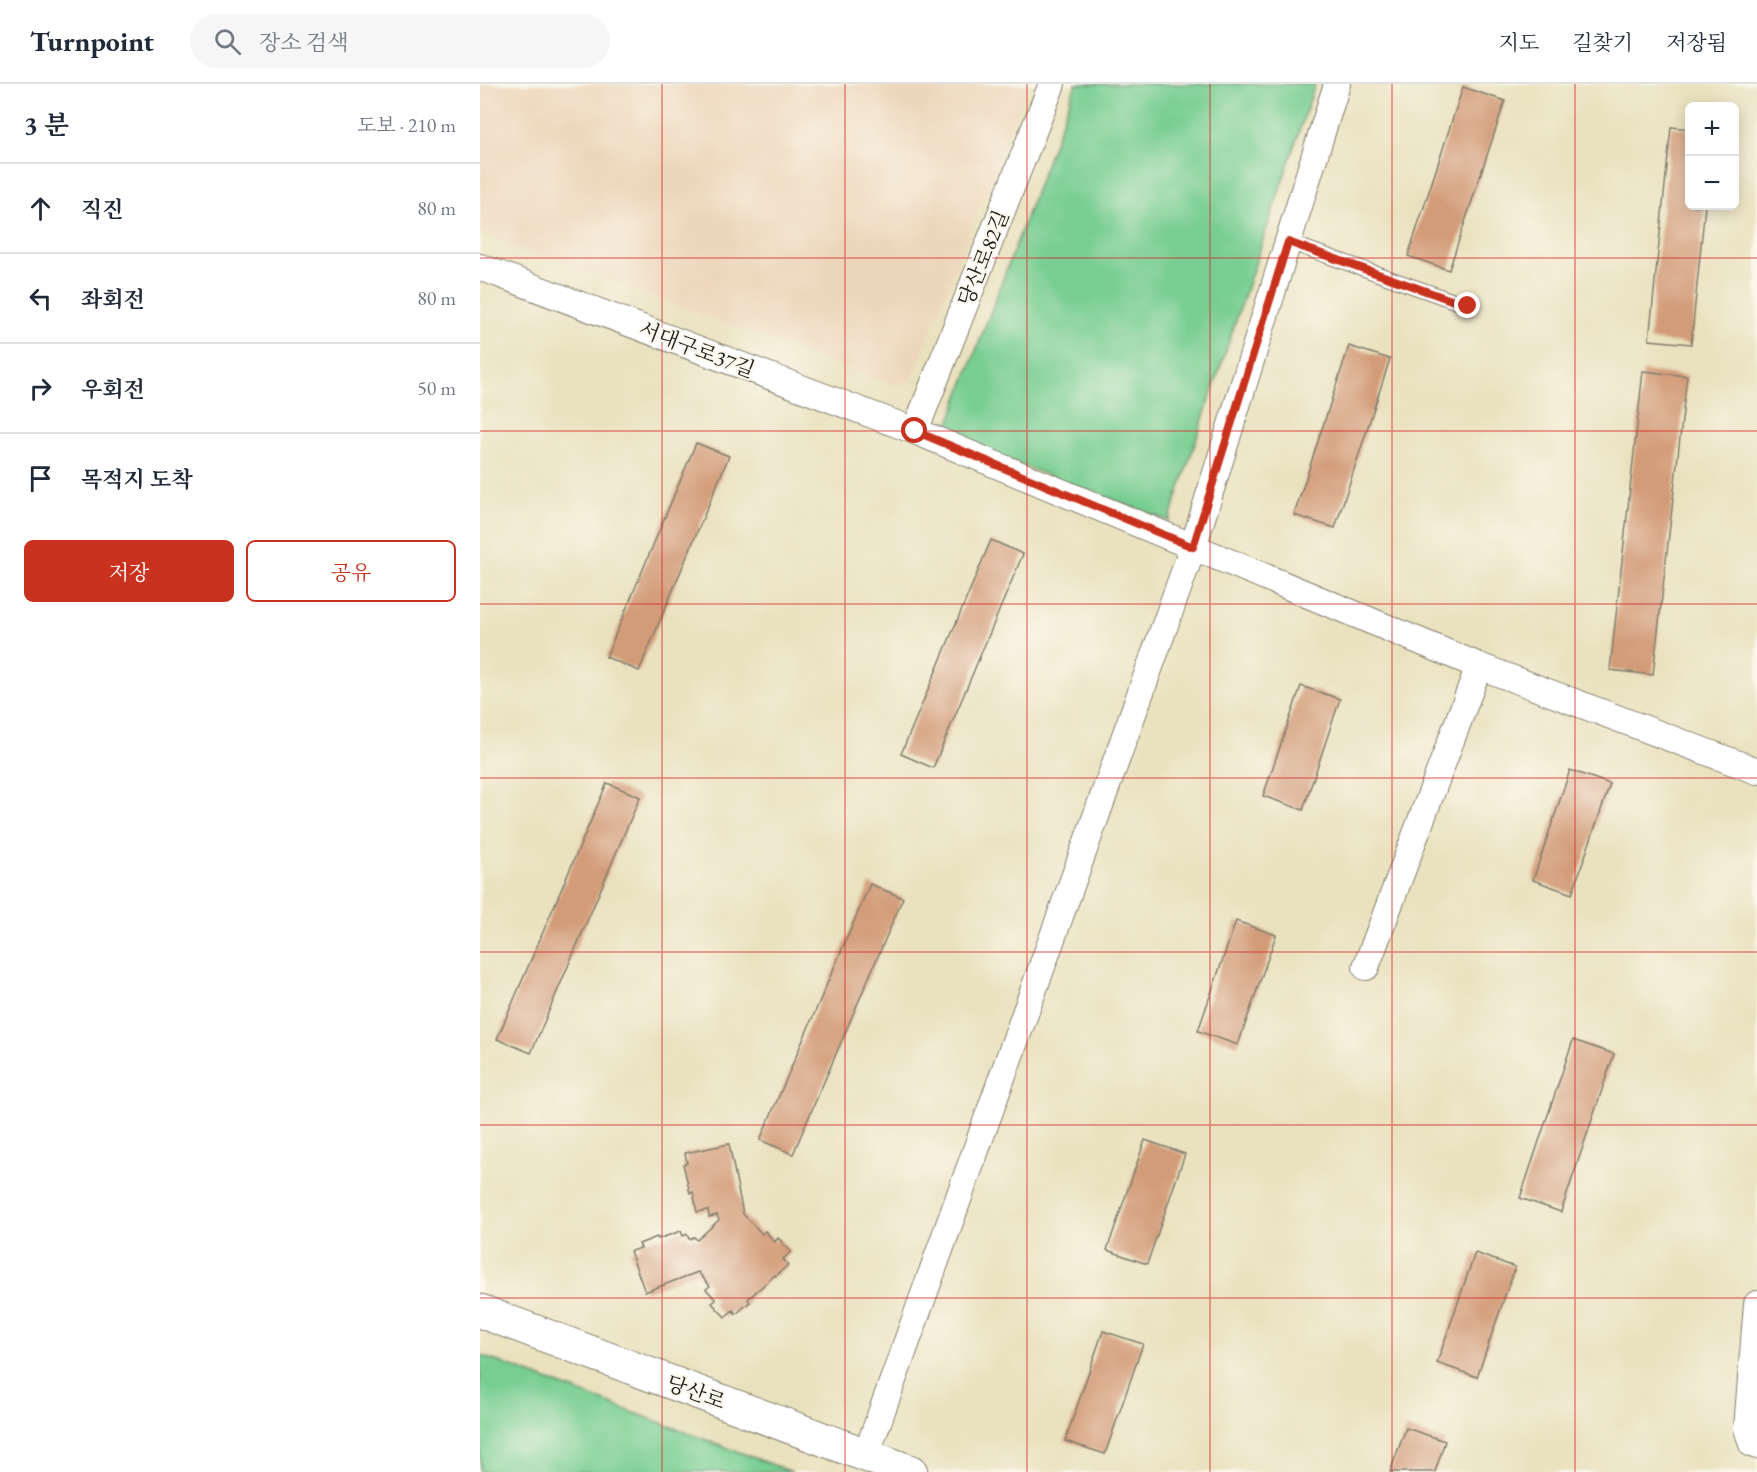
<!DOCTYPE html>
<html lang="ko">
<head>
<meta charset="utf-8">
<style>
  :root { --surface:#fff; --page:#f6f6f7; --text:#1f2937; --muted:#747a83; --line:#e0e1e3; --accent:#c8321e }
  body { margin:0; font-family:"EB Garamond","Noto Serif KR",serif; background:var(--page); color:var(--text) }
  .controls { position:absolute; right:18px; top:18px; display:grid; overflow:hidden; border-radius:9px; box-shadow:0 3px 15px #0003 }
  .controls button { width:54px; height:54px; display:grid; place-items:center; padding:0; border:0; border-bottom:2px solid var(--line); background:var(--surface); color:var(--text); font:30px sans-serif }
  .stop { position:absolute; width:18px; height:18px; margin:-14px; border:4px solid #c8321e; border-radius:50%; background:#fff }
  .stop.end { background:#c8321e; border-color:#fff; box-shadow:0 2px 6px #0008 }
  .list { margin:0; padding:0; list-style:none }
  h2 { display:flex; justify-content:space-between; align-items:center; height:78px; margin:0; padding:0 24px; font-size:26px }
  h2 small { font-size:20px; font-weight:400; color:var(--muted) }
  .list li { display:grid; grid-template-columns:39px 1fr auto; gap:18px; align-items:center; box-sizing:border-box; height:90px; padding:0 24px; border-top:2px solid var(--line) }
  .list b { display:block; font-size:22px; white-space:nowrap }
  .list em { font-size:20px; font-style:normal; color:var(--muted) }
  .actions { display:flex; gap:12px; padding:18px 24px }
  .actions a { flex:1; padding:14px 0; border:2px solid var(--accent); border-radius:9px; text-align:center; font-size:21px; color:var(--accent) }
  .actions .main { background:var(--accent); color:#fff }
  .icon { flex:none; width:33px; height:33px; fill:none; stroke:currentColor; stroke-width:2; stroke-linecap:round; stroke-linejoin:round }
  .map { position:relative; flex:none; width:1277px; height:1388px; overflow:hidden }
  header { display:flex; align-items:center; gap:36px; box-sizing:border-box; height:84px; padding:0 30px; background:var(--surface); border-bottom:2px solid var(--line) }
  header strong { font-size:28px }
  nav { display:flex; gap:33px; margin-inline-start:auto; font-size:21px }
  .search { width:420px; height:54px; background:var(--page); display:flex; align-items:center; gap:15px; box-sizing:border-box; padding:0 21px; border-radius:33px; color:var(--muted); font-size:22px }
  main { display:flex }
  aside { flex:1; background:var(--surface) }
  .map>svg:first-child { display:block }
</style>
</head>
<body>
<header>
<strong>Turnpoint</strong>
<div class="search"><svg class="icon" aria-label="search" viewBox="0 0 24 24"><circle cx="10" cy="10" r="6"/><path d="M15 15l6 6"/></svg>장소 검색</div>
<nav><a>지도</a><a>길찾기</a><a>저장됨</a></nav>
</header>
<main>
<aside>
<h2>3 분<small>도보 · 210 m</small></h2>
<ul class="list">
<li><svg class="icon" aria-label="ahead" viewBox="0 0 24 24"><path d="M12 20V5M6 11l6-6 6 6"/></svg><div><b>직진</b></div><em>80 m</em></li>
<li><svg class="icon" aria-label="left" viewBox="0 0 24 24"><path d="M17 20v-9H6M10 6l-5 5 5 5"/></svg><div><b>좌회전</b></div><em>80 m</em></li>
<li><svg class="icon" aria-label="right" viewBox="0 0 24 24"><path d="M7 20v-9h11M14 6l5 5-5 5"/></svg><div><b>우회전</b></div><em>50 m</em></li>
<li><svg class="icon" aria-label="arrive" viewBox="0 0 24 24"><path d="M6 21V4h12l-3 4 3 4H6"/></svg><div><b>목적지 도착</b></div></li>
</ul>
<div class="actions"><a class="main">저장</a><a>공유</a></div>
</aside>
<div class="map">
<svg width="1277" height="1388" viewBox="0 0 1277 1388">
  <rect width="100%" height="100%" fill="#fbf7ec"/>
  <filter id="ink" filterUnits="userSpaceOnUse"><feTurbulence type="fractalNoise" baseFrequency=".0167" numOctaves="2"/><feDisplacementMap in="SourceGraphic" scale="12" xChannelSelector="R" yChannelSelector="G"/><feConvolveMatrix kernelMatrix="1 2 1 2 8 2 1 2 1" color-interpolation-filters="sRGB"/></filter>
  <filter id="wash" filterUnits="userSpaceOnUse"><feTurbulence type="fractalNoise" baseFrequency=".008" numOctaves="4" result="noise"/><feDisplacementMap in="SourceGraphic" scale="24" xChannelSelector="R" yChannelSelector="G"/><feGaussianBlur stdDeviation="1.35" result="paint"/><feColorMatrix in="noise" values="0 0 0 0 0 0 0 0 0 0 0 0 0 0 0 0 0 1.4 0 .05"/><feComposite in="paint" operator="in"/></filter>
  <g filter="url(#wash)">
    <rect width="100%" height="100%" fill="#eae1be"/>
    <path fill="#edd7bb" d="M 0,0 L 548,0 L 432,295 L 413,301 L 0,149 Z"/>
    <g fill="#78ce92" stroke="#4a7557" stroke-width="1.5">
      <path d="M 596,0 L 835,0 L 689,437 L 464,352 Z"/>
      <path d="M 0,1271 L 312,1388 L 0,1388 Z"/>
    </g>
    <g id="blocks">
      <g fill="#d39c79">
        <path d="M 983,3 L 1025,17 L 969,186 L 928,172 Z"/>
        <path d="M 1191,43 L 1210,45 L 1210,122 L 1225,122 L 1211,260 L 1169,256 Z"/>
        <path d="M 869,262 L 910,275 L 855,444 L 814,431 Z"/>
        <path d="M 1163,287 L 1207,292 L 1173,591 L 1130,586 Z"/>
        <path d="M 216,359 L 249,372 L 159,587 L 126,573 Z"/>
        <path d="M 511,456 L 543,470 L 453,684 L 421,670 Z"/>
        <path d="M 821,602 L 860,615 L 823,726 L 783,712 Z"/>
        <path d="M 1090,686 L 1130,700 L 1092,810 L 1053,796 Z"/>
        <path d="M 127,699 L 160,713 L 51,969 L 17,955 Z"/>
        <path d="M 390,800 L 423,814 L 313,1070 L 280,1056 Z"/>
        <path d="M 756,837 L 796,851 L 758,961 L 718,947 Z"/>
        <path d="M 1093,956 L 1134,970 L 1081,1128 L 1040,1114 Z"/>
        <path d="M 665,1056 L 705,1070 L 667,1180 L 627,1166 Z"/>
        <path d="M 249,1060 L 263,1130 L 282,1150 L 285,1147 L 295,1158 L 298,1154 L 311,1168 L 303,1175 L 308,1181 L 296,1192 L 295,1191 L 268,1215 L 270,1218 L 256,1230 L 253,1226 L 245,1233 L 232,1219 L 236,1216 L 226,1205 L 230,1202 L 218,1188 L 165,1208 L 150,1167 L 161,1164 L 159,1160 L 177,1153 L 178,1155 L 201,1147 L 203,1152 L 207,1150 L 209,1155 L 214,1153 L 217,1156 L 239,1136 L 237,1131 L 229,1133 L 228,1126 L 217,1128 L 213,1108 L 210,1109 L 203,1080 L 207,1079 L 205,1069 Z"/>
        <path d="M 995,1169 L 1035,1183 L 997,1293 L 957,1279 Z"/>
        <path d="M 623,1247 L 663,1260 L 625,1370 L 585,1357 Z"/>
        <path d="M 926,1344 L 965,1357 L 955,1388 L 910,1388 Z"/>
      </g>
    </g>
  </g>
  <g filter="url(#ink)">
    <use href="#blocks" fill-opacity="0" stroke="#837e6d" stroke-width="1.5"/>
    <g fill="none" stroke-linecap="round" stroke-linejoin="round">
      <defs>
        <path id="service" d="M 808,158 L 988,222"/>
        <g id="minor">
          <path d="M 0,183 L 435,347 L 999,582 L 1277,687"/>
          <path d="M 435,347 L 572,0"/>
          <path d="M 886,883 L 999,582"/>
          <path d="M 1277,1220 L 1267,1344 L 1272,1360 L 1277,1362"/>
          <path d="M 385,1374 L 713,463 L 857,0"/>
        </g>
        <path id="secondary" d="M 0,1227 L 431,1388"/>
      </defs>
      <use href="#service" stroke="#837e6d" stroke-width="16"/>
      <use href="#minor" stroke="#837e6d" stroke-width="28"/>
      <use href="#secondary" stroke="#837e6d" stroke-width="35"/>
      <use href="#service" stroke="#fff" stroke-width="14"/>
      <use href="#minor" stroke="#fff" stroke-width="26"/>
      <use href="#secondary" stroke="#fff" stroke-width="33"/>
    </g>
  </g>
  <g fill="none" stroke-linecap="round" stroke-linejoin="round" filter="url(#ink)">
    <path stroke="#c8321e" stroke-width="8" d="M 435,347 L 713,463 L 808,158 L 988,222"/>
  </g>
  <path fill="none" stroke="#d62828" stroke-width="1.5" stroke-opacity="0.55" d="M 182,0 L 182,1388M 365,0 L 365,1388M 547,0 L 547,1388M 730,0 L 730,1388M 912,0 L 912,1388M 1095,0 L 1095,1388M 0,174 L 1277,174M 0,347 L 1277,347M 0,520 L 1277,520M 0,694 L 1277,694M 0,868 L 1277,868M 0,1041 L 1277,1041M 0,1214 L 1277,1214"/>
  <g text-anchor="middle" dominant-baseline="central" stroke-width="4.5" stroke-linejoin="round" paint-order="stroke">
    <g font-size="21" fill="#1c1c1c" stroke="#fbf7ec">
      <text transform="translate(503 174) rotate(-68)">당산로82길</text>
      <text transform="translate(217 265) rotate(21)">서대구로37길</text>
      <text transform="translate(216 1308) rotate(20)">당산로</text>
    </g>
  </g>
</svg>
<div class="controls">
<button>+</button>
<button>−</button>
</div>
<div class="stop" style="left:435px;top:347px"></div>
<div class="stop end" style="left:988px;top:222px"></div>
</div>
</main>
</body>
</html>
